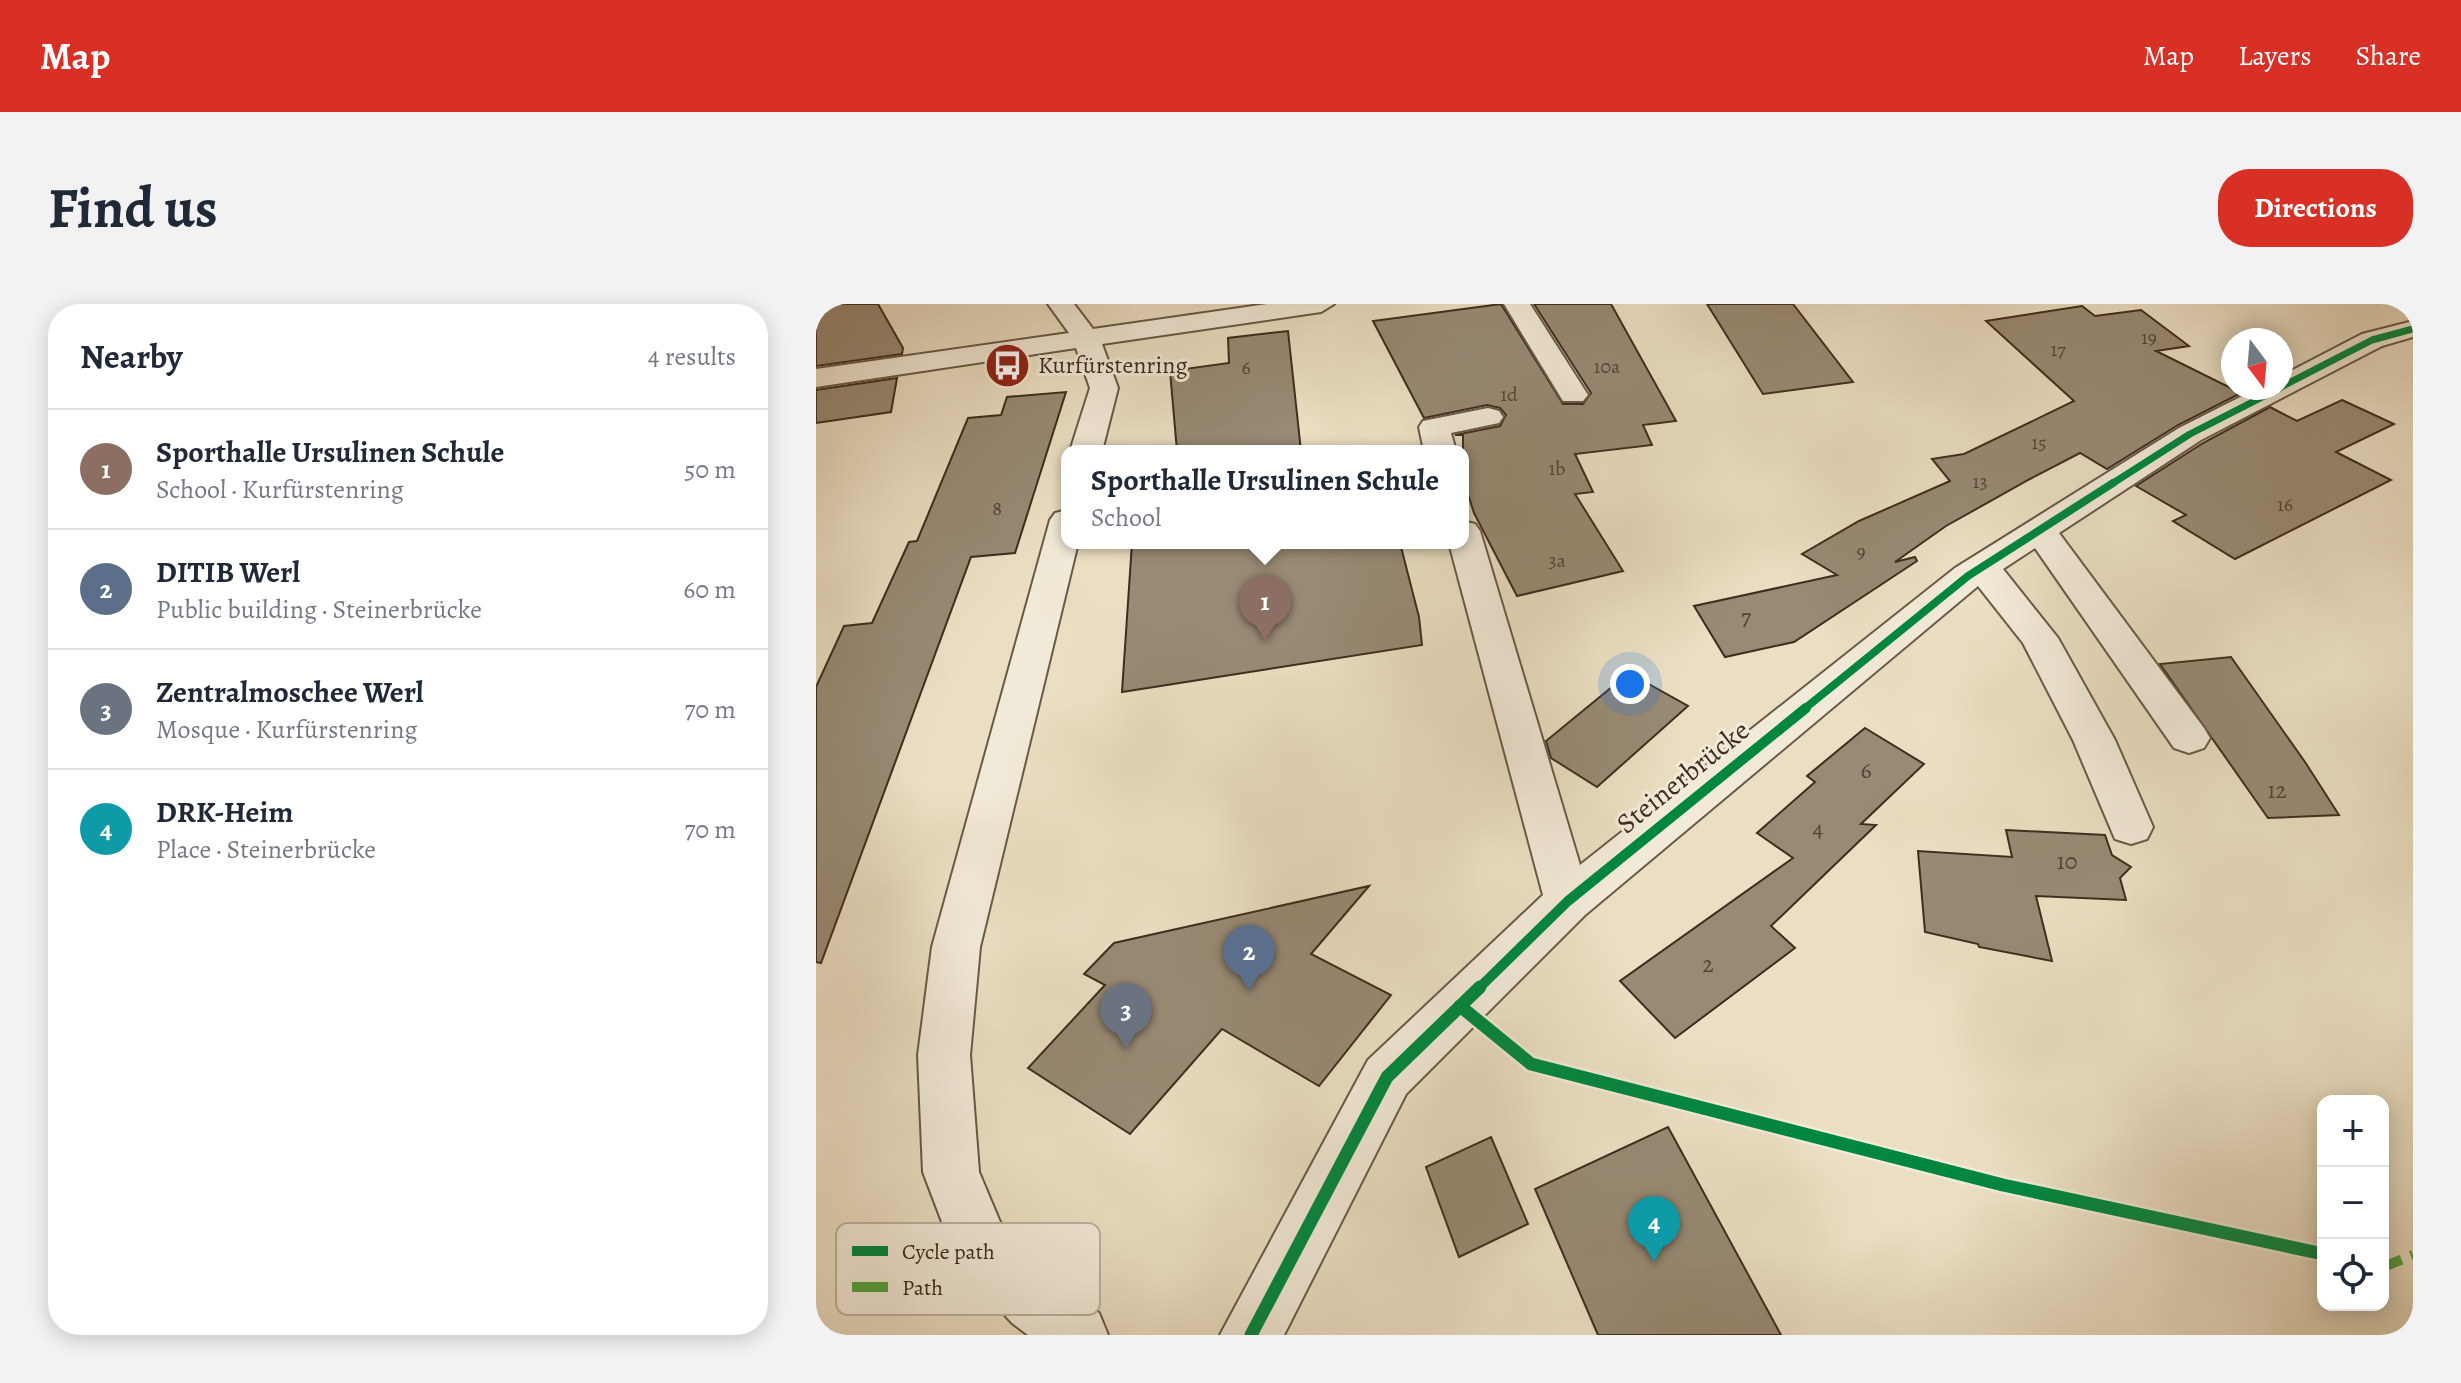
<!DOCTYPE html>
<html lang="en">
<head>
<meta charset="utf-8">
<style>
  :root { --surface:#fff; --page:#f2f2f3; --text:#1f2937; --muted:#747a83; --line:#e0e1e3; --accent:#d93025 }
  body { margin:0; font-family:Alegreya,serif; background:var(--page); color:var(--text) }
  .controls { position:absolute; right:24px; bottom:24px; display:grid; overflow:hidden; border-radius:16px; box-shadow:0 4px 20px #0003 }
  .controls button { width:72px; height:72px; display:grid; place-items:center; padding:0; border:0; border-bottom:2px solid var(--line); background:var(--surface); color:var(--text); font:40px sans-serif }
  .compass { position:absolute; left:1405px; top:24px; width:72px; height:72px; border-radius:50%; background:var(--surface); box-shadow:0 4px 20px #0003; rotate:164deg }
  .you { position:absolute; left:814px; top:380px; width:28px; height:28px; margin:-20px; border:6px solid #fff; border-radius:50%; background:#1a73e8; box-shadow:0 0 0 12px #1a73e833 }
  .badge { display:grid; place-items:center; width:52px; height:52px; border-radius:50%; background:var(--accent); color:#fff; font-size:26px; font-weight:700 }
  .pin { position:absolute; translate:-50% -66px; filter:drop-shadow(0 2px 4px #0008) }
  .pin::after { content:''; position:absolute; top:42px; width:28px; height:24px; background:inherit; clip-path:polygon(0 0,100% 0,50% 100%) }
  .popup { position:absolute; left:245px; top:141px; width:408px; height:104px; box-sizing:border-box; display:grid; place-content:center; border-radius:16px; background:var(--surface); filter:drop-shadow(0 2px 6px #0005); font-size:26px; white-space:nowrap; color:var(--muted) }
  .popup b { font-size:30px; color:var(--text) }
  .popup::after { content:''; position:absolute; left:50%; top:100%; margin-left:-16px; border:16px solid transparent; border-top-color:var(--surface) }
  .list { margin:0; padding:0; list-style:none }
  h2 { display:flex; justify-content:space-between; align-items:center; height:104px; margin:0; padding:0 32px; font-size:34px }
  h2 small { font-size:26px; font-weight:400; color:var(--muted) }
  .list li { display:grid; grid-template-columns:52px 1fr auto; gap:24px; align-items:center; box-sizing:border-box; height:120px; padding:0 32px; border-top:2px solid var(--line) }
  .list b { display:block; font-size:30px; white-space:nowrap }
  .list p { margin:0; font-size:26px; white-space:nowrap; color:var(--muted) }
  .list em { font-size:26px; font-style:normal; color:var(--muted) }
  .icon { flex:none; width:44px; height:44px; fill:none; stroke:currentColor; stroke-width:2; stroke-linecap:round; stroke-linejoin:round }
  .map { position:relative; flex:none; width:1597px; height:1031px; overflow:hidden; border-radius:32px }
  header { display:flex; align-items:center; gap:48px; box-sizing:border-box; height:112px; padding:0 40px; background:var(--accent); color:#fff }
  header strong { font-size:38px }
  nav { display:flex; gap:44px; margin-inline-start:auto; font-size:28px }
  .intro { display:flex; align-items:center; justify-content:space-between; box-sizing:border-box; height:192px; padding:0 48px }
  h1 { margin:0; font-size:56px }
  .button { padding:20px 36px; border-radius:32px; background:var(--accent); color:#fff; font-size:28px; font-weight:700 }
  main { display:flex; gap:48px; padding:0 48px }
  aside { flex:1; background:var(--surface); border-radius:32px; box-shadow:0 4px 20px #0003 }
  .map>svg:first-child { display:block }
</style>
</head>
<body>
<header>
<strong>Map</strong>
<nav><a>Map</a><a>Layers</a><a>Share</a></nav>
</header>
<div class="intro"><h1>Find us</h1><a class="button">Directions</a></div>
<main>
<aside>
<h2>Nearby<small>4 results</small></h2>
<ul class="list">
<li><span class="badge" style="background:#8d6e63">1</span><div><b>Sporthalle Ursulinen Schule</b><p>School · Kurfürstenring</p></div><em>50 m</em></li>
<li><span class="badge" style="background:#5c6f8a">2</span><div><b>DITIB Werl</b><p>Public building · Steinerbrücke</p></div><em>60 m</em></li>
<li><span class="badge" style="background:#6b7280">3</span><div><b>Zentralmoschee Werl</b><p>Mosque · Kurfürstenring</p></div><em>70 m</em></li>
<li><span class="badge" style="background:#0f9aa8">4</span><div><b>DRK-Heim</b><p>Place · Steinerbrücke</p></div><em>70 m</em></li>
</ul>
</aside>
<div class="map">
<svg width="1597" height="1031" viewBox="0 0 1597 1031">
  <rect width="100%" height="100%" fill="#ebdfc3"/>
  <filter id="stains"><feTurbulence type="fractalNoise" baseFrequency=".0025" numOctaves="4"/><feColorMatrix values="0 0 0 0 .2 0 0 0 0 .09 0 0 0 0 .02 0 0 0 .5 -.17"/></filter>
  <radialGradient id="worn" r=".72"><stop offset=".6" stop-color="#630" stop-opacity="0"/><stop offset="1" stop-color="#630" stop-opacity=".3"/></radialGradient>
  <g fill="#988a74" stroke="#3e2d1e" stroke-width="2">
    <path d="M 0,0 L 62,0 L 87,44 L 86,50 L 0,62 Z"/>
    <path d="M 685,0 L 747,100 L 767,100 L 775,89 L 718,0 L 795,0 L 860,117 L 827,121 L 836,141 L 759,150 L 777,188 L 759,190 L 807,267 L 701,292 L 658,209 L 647,175 L 647,131 L 639,131 L 684,122 L 690,111 L 684,104 L 671,101 L 608,114 L 557,17 Z"/>
    <path d="M 891,0 L 977,0 L 1037,78 L 947,90 Z"/>
    <path d="M 1266,2 L 1279,12 L 1325,6 L 1373,42 L 1340,47 L 1425,89 L 1362,121 L 1291,165 L 1264,149 L 1214,175 L 1130,222 L 1079,258 L 1099,253 L 1101,257 L 978,338 L 909,353 L 878,302 L 1021,271 L 986,250 L 1043,217 L 1134,177 L 1116,155 L 1148,150 L 1258,97 L 1170,17 Z"/>
    <path d="M 472,27 L 485,147 L 361,147 L 354,67 L 413,59 L 412,34 Z"/>
    <path d="M 81,74 L 75,108 L 0,119 L 0,86 Z"/>
    <path d="M 250,88 L 199,249 L 155,253 L 5,659 L 0,658 L 0,383 L 28,322 L 56,319 L 93,238 L 101,237 L 152,114 L 185,111 L 191,93 Z"/>
    <path d="M 1526,96 L 1578,120 L 1520,148 L 1575,176 L 1419,255 L 1357,217 L 1370,211 L 1320,182 L 1387,139 L 1454,103 L 1481,117 Z"/>
    <path d="M 316,239 L 584,239 L 603,313 L 606,341 L 306,388 Z"/>
    <path d="M 1415,353 L 1489,458 L 1523,511 L 1452,514 L 1344,360 Z"/>
    <path d="M 813,369 L 872,402 L 781,483 L 735,454 L 730,437 Z"/>
    <path d="M 1049,424 L 1108,460 L 1045,520 L 1060,521 L 955,622 L 979,644 L 859,734 L 804,677 L 977,554 L 941,529 L 999,478 L 991,472 Z"/>
    <path d="M 1190,526 L 1289,531 L 1296,551 L 1315,563 L 1304,574 L 1310,596 L 1220,592 L 1236,657 L 1163,643 L 1162,640 L 1109,628 L 1102,547 L 1196,553 Z"/>
    <path d="M 553,582 L 495,650 L 575,691 L 503,782 L 406,725 L 314,830 L 212,764 L 289,681 L 268,670 L 298,639 Z"/>
    <path d="M 852,823 L 965,1031 L 782,1031 L 719,885 Z"/>
    <path d="M 675,833 L 712,920 L 643,953 L 610,863 Z"/>
  </g>
  <g fill="none" stroke-linecap="round" stroke-linejoin="round">
    <defs>
      <g id="minor">
        <path d="M 232,0 L 258,0 L 277,25 L 451,0 L 518,0 L 505,8 L 286,40 L 302,84 L 286,147 L 254,147 L 274,84 L 260,44 L 0,83 L 0,65 L 253,29 Z"/>
        <path d="M 688,0 L 714,0 L 772,91 L 767,97 L 747,97 Z"/>
        <path d="M 1597,17 L 1597,33 L 1566,42 L 1385,136 L 1243,229 L 1388,424 L 1394,434 L 1388,444 L 1373,449 L 1358,444 L 1219,244 L 1187,265 L 1242,334 L 1299,436 L 1337,523 L 1331,535 L 1315,540 L 1299,535 L 1257,436 L 1207,339 L 1162,282 L 769,611 L 590,790 L 468,1031 L 404,1031 L 552,756 L 727,591 L 633,239 L 647,239 L 647,217 L 659,220 L 664,227 L 764,561 L 1139,264 L 1363,124 L 1442,84 L 1465,84 L 1465,72 L 1546,30 Z"/>
        <path d="M 672,104 L 683,107 L 687,113 L 683,119 L 635,129 L 640,147 L 608,147 L 603,123 L 607,117 Z"/>
        <path d="M 251,206 L 251,239 L 262,239 L 164,643 L 154,751 L 163,868 L 184,918 L 240,975 L 283,1009 L 292,1031 L 212,1031 L 196,1019 L 142,960 L 107,868 L 102,751 L 116,643 L 234,216 L 239,209 Z"/>
      </g>
    </defs>
    <use href="#minor" stroke="#695a47" stroke-width="4"/>
    <use href="#minor" fill="#f2ead8" fill-rule="evenodd"/>
    <path stroke="#54a441" stroke-width="10" stroke-dasharray="20 10" stroke-linecap="butt" d="M 1567,963 L 1597,951"/>
    <defs>
      <g id="cycleway-far3">
        <path d="M 1465,83 L 1556,36 L 1597,25"/>
        <path d="M 1294,181 L 1374,130 L 1464,84"/>
      </g>
      <path id="cycleway-far2" d="M 987,406 L 1152,272 L 1297,179"/>
      <path id="cycleway-far1" d="M 662,685 L 752,597 L 990,404"/>
      <g id="cycleway">
        <path d="M 644,702 L 715,760 L 1187,881 L 1507,950"/>
        <path d="M 435,1031 L 571,773 L 664,683"/>
      </g>
    </defs>
    <use href="#cycleway-far3" stroke="#f2ead8" stroke-width="10"/>
    <use href="#cycleway-far2" stroke="#f2ead8" stroke-width="12"/>
    <use href="#cycleway-far1" stroke="#f2ead8" stroke-width="15"/>
    <use href="#cycleway" stroke="#f2ead8" stroke-width="18"/>
    <use href="#cycleway-far3" stroke="#00873e" stroke-width="7"/>
    <use href="#cycleway-far2" stroke="#00873e" stroke-width="8"/>
    <use href="#cycleway-far1" stroke="#00873e" stroke-width="10"/>
    <use href="#cycleway" stroke="#00873e" stroke-width="13"/>
  </g>
  <defs>
    <symbol id="bus-disc" viewBox="-11 -11 22 22"><circle r="9.5" fill="#8f2418" stroke="#f2ead8"/><path d="M-5-6H5V4H4V6H2V4H-2V6H-4V4H-5ZM-3.5-4V0h7V-4ZM-3.5 1.2v1.5H-2V1.2ZM2 1.2v1.5H3.5V1.2Z" fill="#fff"/></symbol>
  </defs>
  <g fill-rule="evenodd">
    <use href="#bus-disc" x="166" y="36" width="51" height="51"/>
  </g>
  <g text-anchor="middle" dominant-baseline="central" stroke-width="6" stroke-linejoin="round" paint-order="stroke">
    <g font-size="20" fill="#544434">
      <text x="1333" y="33">19</text>
      <text x="1242" y="45">17</text>
      <text x="791" y="62">10a</text>
      <text x="430" y="63">6</text>
      <text x="693" y="90">1d</text>
      <text x="1223" y="138">15</text>
      <text x="741" y="164">1b</text>
      <text x="1164" y="177">13</text>
      <text x="1469" y="200">16</text>
      <text x="181" y="204">8</text>
      <text x="1045" y="247">9</text>
      <text x="741" y="256">3a</text>
    </g>
    <g font-size="24" fill="#3e2d1e" stroke="#f2ead8" text-anchor="start">
      <text x="222" y="61">Kurfürstenring</text>
    </g>
    <g font-size="24" fill="#544434">
      <text x="930" y="313">7</text>
      <text x="1050" y="466">6</text>
      <text x="1461" y="486">12</text>
      <text x="1002" y="524">4</text>
      <text x="1251" y="557">10</text>
      <text x="892" y="660">2</text>
    </g>
    <g font-size="28" fill="#3e2d1e" stroke="#f2ead8">
      <text transform="translate(867 473) rotate(-39)">Steinerbrücke</text>
    </g>
  </g>
  <rect x="20" y="919" width="264" height="92" rx="12" fill="#f2ead8" stroke="#bcb1a0" stroke-width="2"/>
  <rect x="36" y="942" width="36" height="10" fill="#00873e"/>
  <rect x="36" y="978" width="36" height="10" fill="#54a441"/>
  <g font-size="22" fill="#3e2d1e">
    <text x="86" y="955">Cycle path</text>
    <text x="86" y="991">Path</text>
  </g>
  <rect width="100%" height="100%" filter="url(#stains)"/>
  <rect width="100%" height="100%" fill="url(#worn)"/>
</svg>
<div class="controls">
<button>+</button>
<button>−</button>
<button><svg class="icon" aria-label="locate" viewBox="0 0 24 24"><circle cx="12" cy="12" r="6"/><path d="M12 2v4M12 18v4M2 12h4M18 12h4"/></svg></button>
</div>
<svg class="compass" viewBox="-18 -18 36 36"><path d="M0-13l5 13h-10z" fill="#e53935"/><path d="M0 13l5-13h-10z" fill="#747a83"/></svg>
<div class="you"></div>
<div class="pin badge" style="left:449px;top:337px;background:#8d6e63">1</div>
<div class="popup"><b>Sporthalle Ursulinen Schule</b>School</div>
<div class="pin badge" style="left:433px;top:687px;background:#5c6f8a">2</div>
<div class="pin badge" style="left:310px;top:745px;background:#6b7280">3</div>
<div class="pin badge" style="left:838px;top:958px;background:#0f9aa8">4</div>
</div>
</main>
</body>
</html>
